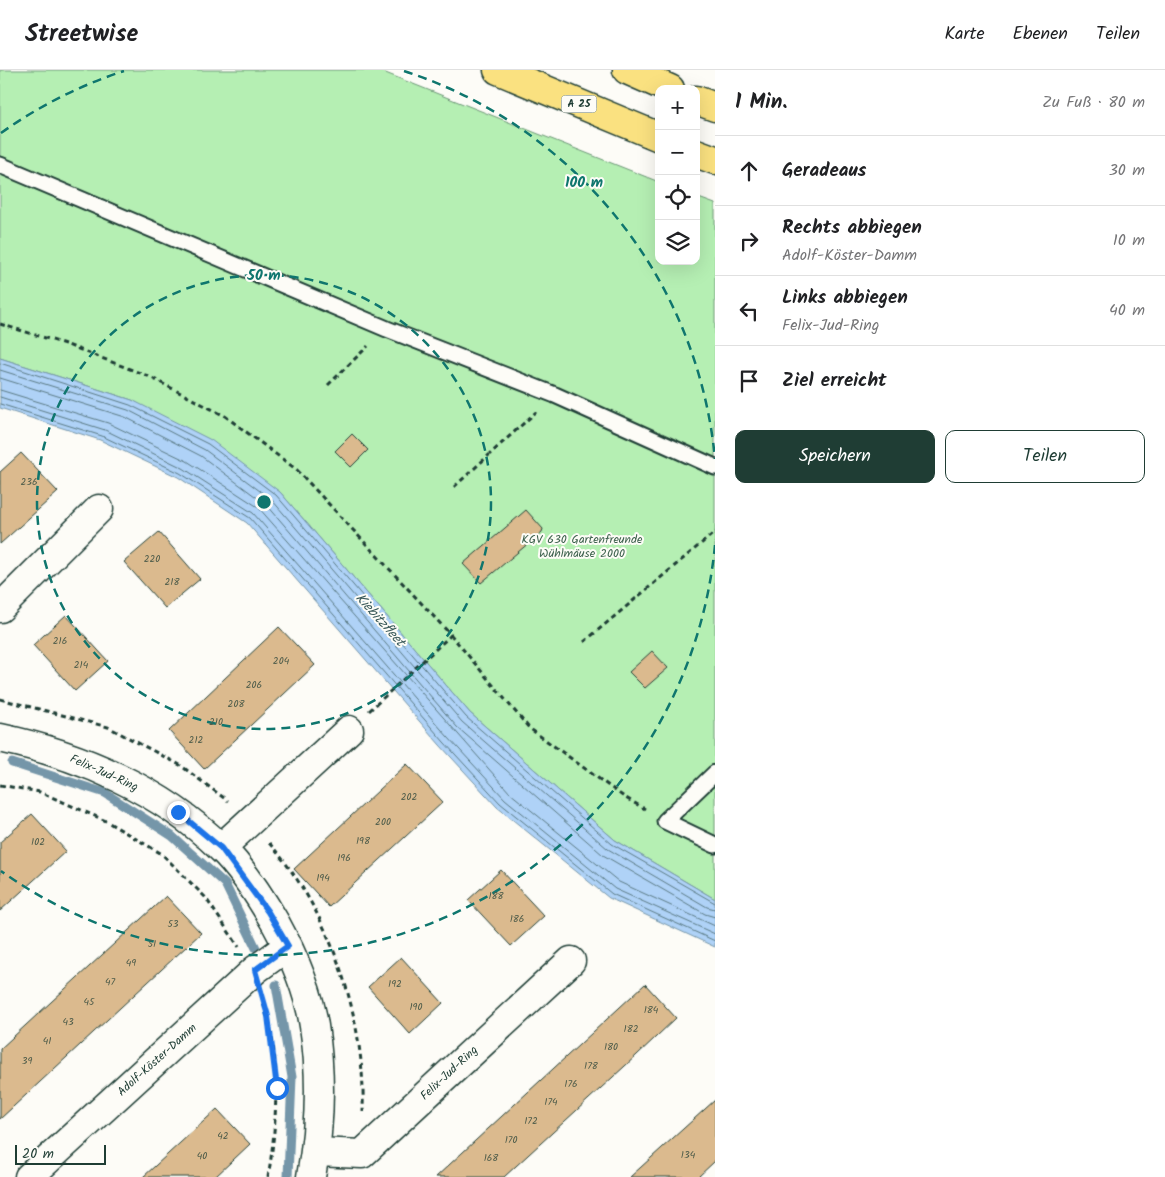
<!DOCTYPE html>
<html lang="de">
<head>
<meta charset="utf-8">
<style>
  :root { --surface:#fff; --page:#f6f6f6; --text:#202124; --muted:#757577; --line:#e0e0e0; --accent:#1f3d34 }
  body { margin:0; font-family:Kalam,sans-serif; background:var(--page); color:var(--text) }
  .controls { position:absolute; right:15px; top:15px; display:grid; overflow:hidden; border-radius:10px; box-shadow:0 5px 20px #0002 }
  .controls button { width:45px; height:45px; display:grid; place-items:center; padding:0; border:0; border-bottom:1px solid var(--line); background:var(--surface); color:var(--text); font:25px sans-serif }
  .scale { position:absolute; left:15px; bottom:12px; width:91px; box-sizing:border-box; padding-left:5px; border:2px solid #1f3d34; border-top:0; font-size:14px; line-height:18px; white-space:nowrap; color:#1f3d34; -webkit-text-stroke:4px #fdfcf7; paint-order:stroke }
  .stop { position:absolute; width:15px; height:15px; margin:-11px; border:4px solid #1a73e8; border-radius:50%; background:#fff }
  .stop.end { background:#1a73e8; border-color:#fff; box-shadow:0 1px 5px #0008 }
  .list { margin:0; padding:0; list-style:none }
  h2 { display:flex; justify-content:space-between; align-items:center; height:65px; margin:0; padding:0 20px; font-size:21px }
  h2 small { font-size:16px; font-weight:400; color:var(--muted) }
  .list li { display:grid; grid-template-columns:32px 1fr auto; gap:15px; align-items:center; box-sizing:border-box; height:70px; padding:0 20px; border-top:1px solid var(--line) }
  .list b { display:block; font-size:19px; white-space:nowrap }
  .list p { margin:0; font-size:16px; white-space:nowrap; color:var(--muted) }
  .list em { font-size:16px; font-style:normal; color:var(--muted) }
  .actions { display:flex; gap:10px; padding:15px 20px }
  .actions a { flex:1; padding:11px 0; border:1px solid var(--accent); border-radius:10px; text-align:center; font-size:18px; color:var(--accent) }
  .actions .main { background:var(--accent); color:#fff }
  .icon { flex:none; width:28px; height:28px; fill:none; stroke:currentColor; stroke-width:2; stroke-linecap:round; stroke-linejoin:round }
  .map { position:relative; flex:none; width:715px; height:1107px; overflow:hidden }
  header { display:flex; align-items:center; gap:30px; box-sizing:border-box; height:70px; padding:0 25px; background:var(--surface); border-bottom:1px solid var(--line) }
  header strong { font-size:24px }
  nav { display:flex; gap:28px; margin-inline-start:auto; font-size:18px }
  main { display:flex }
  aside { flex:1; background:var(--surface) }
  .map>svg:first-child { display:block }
</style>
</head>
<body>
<header>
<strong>Streetwise</strong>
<nav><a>Karte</a><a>Ebenen</a><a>Teilen</a></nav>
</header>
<main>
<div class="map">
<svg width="715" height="1107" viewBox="0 0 715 1107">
  <rect width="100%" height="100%" fill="#fdfcf7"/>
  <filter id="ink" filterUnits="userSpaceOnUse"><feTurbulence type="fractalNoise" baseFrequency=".02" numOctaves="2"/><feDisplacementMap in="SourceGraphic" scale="10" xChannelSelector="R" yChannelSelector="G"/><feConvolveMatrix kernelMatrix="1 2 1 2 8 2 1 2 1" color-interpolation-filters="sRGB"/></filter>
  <g filter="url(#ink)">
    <path fill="#b5efb3" stroke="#6a9674" d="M 0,0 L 378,0 L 659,112 L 659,191 L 696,191 L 696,127 L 715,134 L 715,829 L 615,770 L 470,643 L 280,422 L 132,330 L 0,288 Z"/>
    <path fill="#afd2f7" stroke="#7596a9" d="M 0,288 L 132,330 L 211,370 L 280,422 L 470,643 L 615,770 L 715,829 L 715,877 L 609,828 L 497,737 L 440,675 L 247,453 L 178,407 L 100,370 L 0,338 Z"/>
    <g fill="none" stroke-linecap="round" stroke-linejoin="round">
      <g stroke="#597982" stroke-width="1">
        <path d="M 0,293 L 130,335 L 208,374 L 276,425 L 466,647 L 612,774 L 715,833"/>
        <path d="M 0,300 L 128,340 L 205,380 L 272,430 L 462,652 L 608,779 L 707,837 L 715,839"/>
        <path d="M 0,308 L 125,347 L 201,386 L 267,435 L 457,657 L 603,785 L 705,844 L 715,847"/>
        <path d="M 0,320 L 108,353 L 187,391 L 258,437 L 510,723 L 619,812 L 715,856"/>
        <path d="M 0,327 L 105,360 L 183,398 L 253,443 L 448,667 L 505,729 L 615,819 L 715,864"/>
        <path d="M 0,334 L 102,366 L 180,403 L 250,448 L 444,672 L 500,733 L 612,824 L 715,871"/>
      </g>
      <g stroke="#7596a9" stroke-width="9">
        <path d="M 12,693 L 105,723 L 172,766 L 225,814 L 256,878"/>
        <path d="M 276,915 L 292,1007 L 288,1107"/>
      </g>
    </g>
    <g fill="#dbba8e" stroke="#1f3d34">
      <path d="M 352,364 L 368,380 L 351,397 L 335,381 Z"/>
      <path d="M 21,383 L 58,422 L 0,474 L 0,402 Z"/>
      <path d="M 526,440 L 543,459 L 542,462 L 481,513 L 463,494 Z"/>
      <path d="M 159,462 L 200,509 L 165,538 L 124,492 Z"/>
      <path d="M 66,545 L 108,591 L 75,621 L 33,575 Z"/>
      <path d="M 279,557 L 315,595 L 204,699 L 169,661 Z"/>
      <path d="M 652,581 L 668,598 L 645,618 L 629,602 Z"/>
      <path d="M 407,694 L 443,732 L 329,837 L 294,799 Z"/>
      <path d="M 32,744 L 66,781 L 0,841 L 0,772 Z"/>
      <path d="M 501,800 L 544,846 L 511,876 L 468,830 Z"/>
      <path d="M 166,826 L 201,863 L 0,1049 L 0,979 Z"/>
      <path d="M 401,887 L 443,933 L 410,964 L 368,917 Z"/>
      <path d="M 645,914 L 676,948 L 637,985 L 504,1107 L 436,1107 Z"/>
      <path d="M 715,1030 L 715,1091 L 698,1107 L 630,1107 Z"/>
      <path d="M 217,1039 L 250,1074 L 215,1107 L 143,1107 Z"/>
    </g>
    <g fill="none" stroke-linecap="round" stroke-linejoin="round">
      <defs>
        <g id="lane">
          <path d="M 0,95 L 387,259 L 555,325 L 715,397"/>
          <path d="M 715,703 L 665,751 L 715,775"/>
        </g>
        <g id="street">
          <path d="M 0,538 L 99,439"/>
          <path d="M 0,668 C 81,685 161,720 221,778 C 243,799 261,828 276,854 C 293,885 309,921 314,956 C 322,1007 320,1057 311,1107"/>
          <path d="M 221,778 L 349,660"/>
          <path d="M 316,1082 L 362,1084 L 571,891"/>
          <path d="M 29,1107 L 255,900 L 288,876"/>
        </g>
        <g id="highway">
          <path d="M 498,0 L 659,67"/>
          <path d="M 627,0 L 670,19"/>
          <path d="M 696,30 L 715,37"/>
          <path d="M 696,83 L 715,90"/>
        </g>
      </defs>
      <use href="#lane" stroke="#1f3d34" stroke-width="19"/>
      <use href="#street" stroke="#1f3d34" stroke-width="31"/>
      <use href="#highway" stroke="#1f3d34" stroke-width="31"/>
      <g stroke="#1f3d34" stroke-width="3" stroke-dasharray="5 4" stroke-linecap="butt">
        <path d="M 0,254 L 65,274 L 148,306 L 225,346 L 297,400 L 451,565 L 529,658 L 624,727 L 645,739"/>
        <path d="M 328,315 L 368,276"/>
        <path d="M 454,417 L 536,342"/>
        <path d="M 584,572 L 715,462"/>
        <path d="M 0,629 L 108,657 L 180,695 L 228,731"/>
        <path d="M 369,641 L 451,565"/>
        <path d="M 0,715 L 40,722 L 104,750 L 162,784 L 205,827 L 239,877"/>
        <path d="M 269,773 C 331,842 366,950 363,1042"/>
        <path d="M 264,933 C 280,990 278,1049 268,1107"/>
      </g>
      <use href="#lane" stroke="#fdfcf7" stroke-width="15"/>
      <use href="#street" stroke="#fdfcf7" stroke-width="28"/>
      <use href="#highway" stroke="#fae180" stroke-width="28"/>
    </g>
  </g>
  <g fill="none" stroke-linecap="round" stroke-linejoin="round" filter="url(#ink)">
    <path stroke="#1a73e8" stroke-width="6" d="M 178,742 L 221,778 L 268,842 L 288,876 L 255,900 L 268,946 L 277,1018"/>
  </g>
  <g fill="none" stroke="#0f766e" stroke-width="2.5" stroke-dasharray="9 6">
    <circle cx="264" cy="432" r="227"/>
    <path d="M715 475A453 453 0 0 1 1 801M1 63A453 453 0 0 1 124 1M404 1A453 453 0 0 1 715 389"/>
  </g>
  <g text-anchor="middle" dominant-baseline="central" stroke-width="4" stroke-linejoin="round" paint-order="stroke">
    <g font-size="10" fill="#4e5c4a">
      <text x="29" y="412">236</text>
      <text x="152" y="489">220</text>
      <text x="172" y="512">218</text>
      <text x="60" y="571">216</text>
      <text x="281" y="591">204</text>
      <text x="81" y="595">214</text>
      <text x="254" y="615">206</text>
      <text x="236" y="634">208</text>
      <text x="216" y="652">210</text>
      <text x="196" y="670">212</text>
      <text x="409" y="727">202</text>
      <text x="383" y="752">200</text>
      <text x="363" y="771">198</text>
      <text x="38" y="772">102</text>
      <text x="344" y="788">196</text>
      <text x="323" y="808">194</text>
      <text x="496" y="826">188</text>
      <text x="517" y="849">186</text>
      <text x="173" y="854">53</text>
      <text x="152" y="874">51</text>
      <text x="131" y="893">49</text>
      <text x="110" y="912">47</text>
      <text x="395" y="914">192</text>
      <text x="89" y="932">45</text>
      <text x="416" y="937">190</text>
      <text x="651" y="940">184</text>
      <text x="68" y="952">43</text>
      <text x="631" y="959">182</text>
      <text x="47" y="971">41</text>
      <text x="611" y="977">180</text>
      <text x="27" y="991">39</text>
      <text x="591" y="996">178</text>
      <text x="571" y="1014">176</text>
      <text x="551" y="1032">174</text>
      <text x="531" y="1051">172</text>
      <text x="223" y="1066">42</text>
      <text x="511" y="1070">170</text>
      <text x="688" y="1085">134</text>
      <text x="202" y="1086">40</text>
      <text x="491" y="1088">168</text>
    </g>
    <rect fill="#fdfcf7" stroke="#62766e" stroke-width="1" x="561.5" y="25.5" width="35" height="17" rx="4"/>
    <g font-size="11" font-weight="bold" fill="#1f3d34">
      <text x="579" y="34">A 25</text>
    </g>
    <g font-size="12" fill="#3d614d" stroke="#fdfcf7">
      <text x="582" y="469">KGV 630 Gartenfreunde<tspan x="582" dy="14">Wühlmäuse 2000</tspan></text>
    </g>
    <g font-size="12" fill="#1f3d34" stroke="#fdfcf7">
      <text transform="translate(104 703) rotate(24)">Felix-Jud-Ring</text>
      <text transform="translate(157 990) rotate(-42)">Adolf-Köster-Damm</text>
      <text transform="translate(449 1003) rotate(-43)">Felix-Jud-Ring</text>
    </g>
    <g font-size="14" font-style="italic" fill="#3c5b5b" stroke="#fdfcf7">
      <text transform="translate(380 550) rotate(48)">Kiebitzfleet</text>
    </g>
  </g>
  <circle cx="264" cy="432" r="8" fill="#0f766e" stroke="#fdfcf7" stroke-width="2.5"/>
  <g font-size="15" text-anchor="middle" font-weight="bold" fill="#0f766e" stroke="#fdfcf7" stroke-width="4" stroke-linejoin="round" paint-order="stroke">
    <text x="584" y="117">100 m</text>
    <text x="264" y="210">50 m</text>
  </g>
</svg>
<div class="controls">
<button>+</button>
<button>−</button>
<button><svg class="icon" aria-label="locate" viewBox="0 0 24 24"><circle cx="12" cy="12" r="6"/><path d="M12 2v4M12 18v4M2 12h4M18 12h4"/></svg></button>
<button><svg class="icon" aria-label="layers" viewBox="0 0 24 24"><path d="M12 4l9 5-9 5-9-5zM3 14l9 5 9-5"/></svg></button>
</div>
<div class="scale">20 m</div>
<div class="stop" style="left:277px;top:1018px"></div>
<div class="stop end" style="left:178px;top:742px"></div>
</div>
<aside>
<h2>1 Min.<small>Zu Fuß · 80 m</small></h2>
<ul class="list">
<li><svg class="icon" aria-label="ahead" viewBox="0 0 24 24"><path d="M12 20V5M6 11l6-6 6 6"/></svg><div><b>Geradeaus</b></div><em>30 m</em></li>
<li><svg class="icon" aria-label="right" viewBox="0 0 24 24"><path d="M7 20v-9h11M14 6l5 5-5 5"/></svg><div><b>Rechts abbiegen</b><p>Adolf-Köster-Damm</p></div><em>10 m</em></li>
<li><svg class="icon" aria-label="left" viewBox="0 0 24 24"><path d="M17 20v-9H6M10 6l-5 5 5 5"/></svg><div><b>Links abbiegen</b><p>Felix-Jud-Ring</p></div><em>40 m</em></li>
<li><svg class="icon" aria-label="arrive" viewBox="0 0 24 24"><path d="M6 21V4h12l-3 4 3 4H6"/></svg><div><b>Ziel erreicht</b></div></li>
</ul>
<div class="actions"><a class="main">Speichern</a><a>Teilen</a></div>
</aside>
</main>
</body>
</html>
